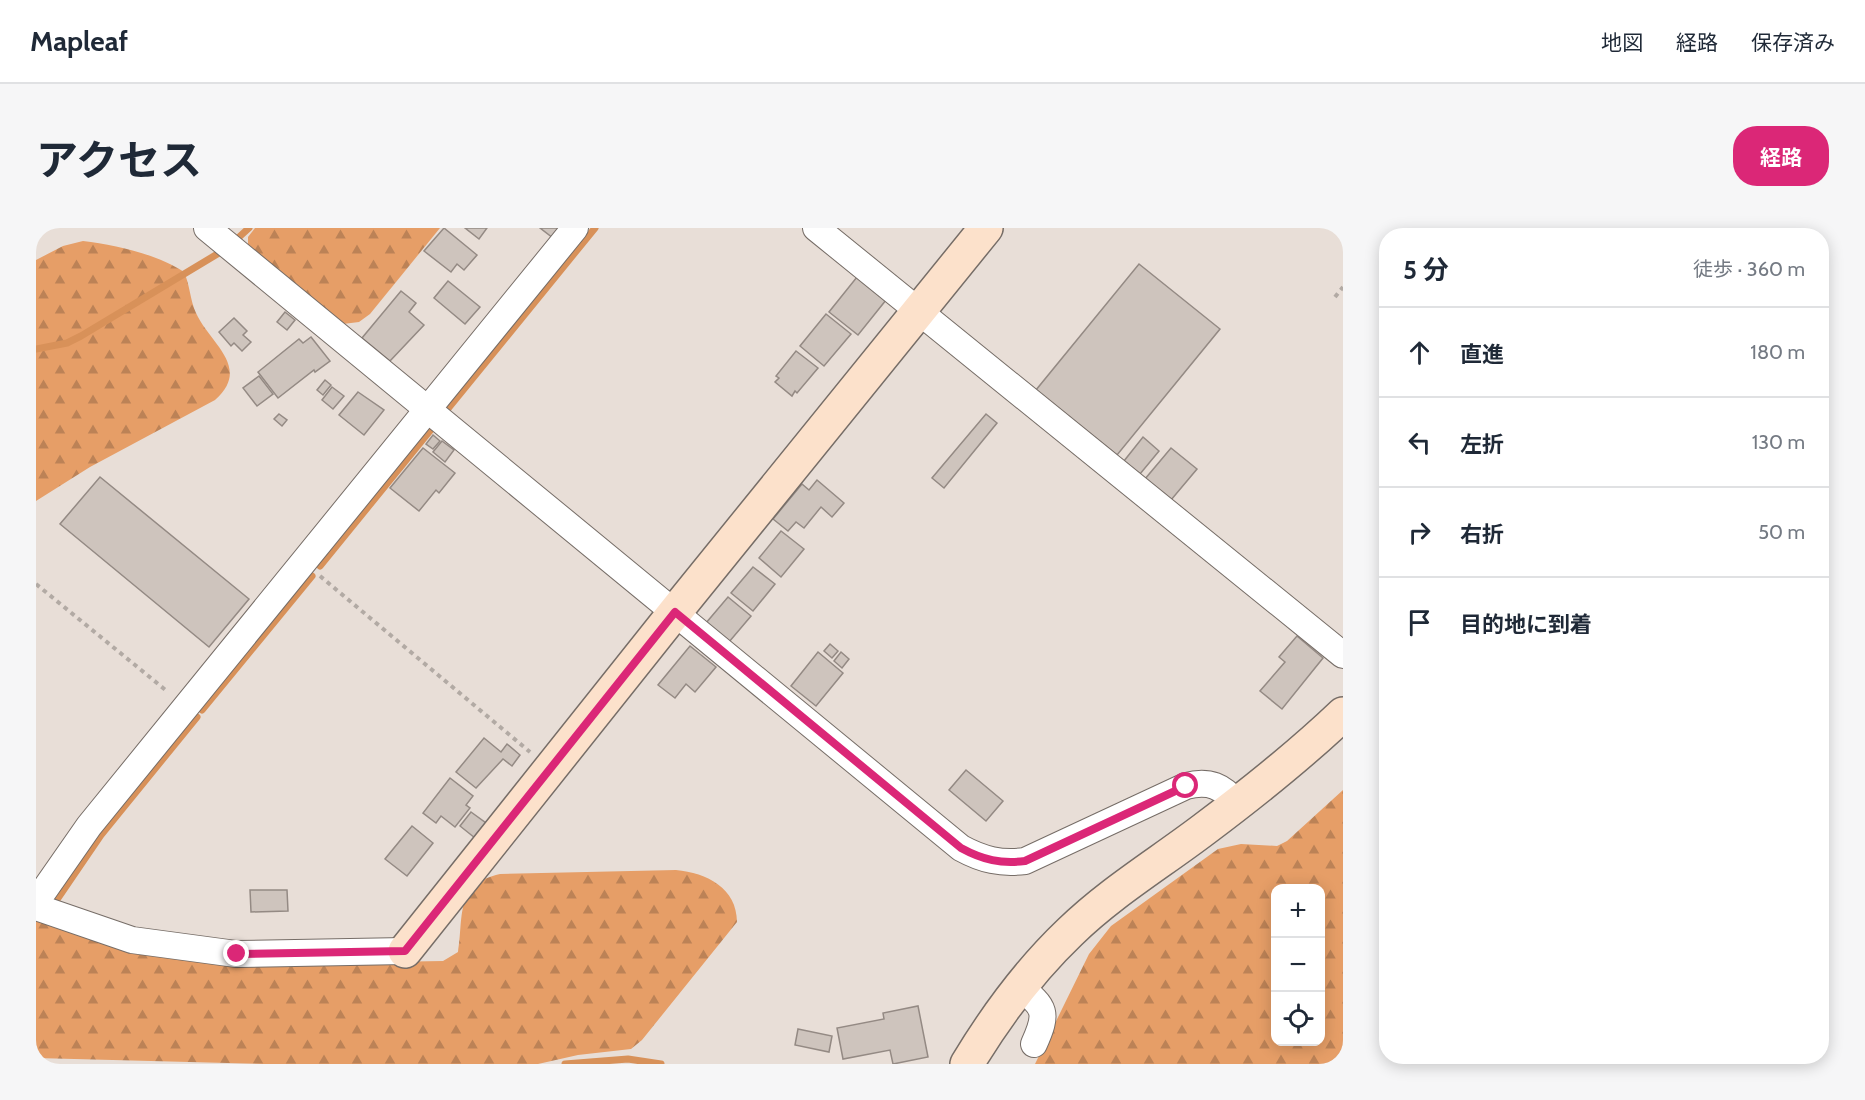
<!DOCTYPE html>
<html lang="ja">
<head>
<meta charset="utf-8">
<style>
  :root { --surface:#fff; --page:#f6f6f7; --text:#1f2937; --muted:#747a83; --line:#e0e1e3; --accent:#db2777 }
  body { margin:0; font-family:Cabin,"Noto Sans JP",sans-serif; background:var(--page); color:var(--text) }
  .controls { position:absolute; right:18px; bottom:18px; display:grid; overflow:hidden; border-radius:12px; box-shadow:0 3px 15px #0003 }
  .controls button { width:54px; height:54px; display:grid; place-items:center; padding:0; border:0; border-bottom:2px solid var(--line); background:var(--surface); color:var(--text); font:30px sans-serif }
  .stop { position:absolute; width:18px; height:18px; margin:-14px; border:4px solid #db2777; border-radius:50%; background:#fff }
  .stop.end { background:#db2777; border-color:#fff; box-shadow:0 2px 6px #0008 }
  .list { margin:0; padding:0; list-style:none }
  h2 { display:flex; justify-content:space-between; align-items:center; height:78px; margin:0; padding:0 24px; font-size:26px }
  h2 small { font-size:20px; font-weight:400; color:var(--muted) }
  .list li { display:grid; grid-template-columns:39px 1fr auto; gap:18px; align-items:center; box-sizing:border-box; height:90px; padding:0 24px; border-top:2px solid var(--line) }
  .list b { display:block; font-size:22px; white-space:nowrap }
  .list em { font-size:20px; font-style:normal; color:var(--muted) }
  .icon { flex:none; width:33px; height:33px; fill:none; stroke:currentColor; stroke-width:2; stroke-linecap:round; stroke-linejoin:round }
  .map { position:relative; flex:none; width:1307px; height:836px; overflow:hidden; border-radius:24px }
  header { display:flex; align-items:center; gap:36px; box-sizing:border-box; height:84px; padding:0 30px; background:var(--surface); border-bottom:2px solid var(--line) }
  header strong { font-size:28px }
  nav { display:flex; gap:33px; margin-inline-start:auto; font-size:21px }
  .intro { display:flex; align-items:center; justify-content:space-between; box-sizing:border-box; height:144px; padding:0 36px }
  h1 { margin:0; font-size:42px }
  .button { padding:15px 27px; border-radius:24px; background:var(--accent); color:#fff; font-size:21px; font-weight:700 }
  main { display:flex; gap:36px; padding:0 36px }
  aside { flex:1; background:var(--surface); border-radius:24px; box-shadow:0 3px 15px #0003 }
  .map>svg:first-child { display:block }
</style>
</head>
<body>
<header>
<strong>Mapleaf</strong>
<nav><a>地図</a><a>経路</a><a>保存済み</a></nav>
</header>
<div class="intro"><h1>アクセス</h1><a class="button">経路</a></div>
<main>
<div class="map">
<svg width="1307" height="836" viewBox="0 0 1307 836">
  <defs>
    <pattern id="forest-firs" width="22" height="20" patternUnits="userSpaceOnUse" patternTransform="scale(1.5)"><rect width="22" height="20" fill="#e69e67"/><path d="M5 1l3.5 6h-7zM16 11l3.5 6h-7z" fill="#bc8256"/></pattern>
  </defs>
  <rect width="100%" height="100%" fill="#e8ded7"/>
  <g fill="url(#forest-firs)" fill-rule="evenodd">
    <path d="M 219,0 L 404,0 L 334,86 L 323,94 L 307,96 L 212,19 L 212,9 Z"/>
    <path d="M 47,13 C 79,17 121,26 148,44 C 154,57 154,72 160,85 C 174,116 216,139 179,172 L 54,239 L 0,273 L 0,32 L 27,18 Z"/>
    <path d="M 1307,562 L 1307,836 L 999,836 L 1053,726 L 1075,698 L 1182,621 L 1205,616 L 1241,618 L 1251,613 ZM 1240,660 L 1284,660 L 1284,814 L 1240,814 Z"/>
    <path d="M 640,642 C 671,645 701,660 701,694 L 606,812 L 595,821 L 542,827 L 502,836 L 229,836 L 0,830 L 0,691 L 226,736 L 407,733 L 422,724 C 428,690 418,656 464,646 Z"/>
  </g>
  <g fill="none" stroke-linecap="round" stroke-linejoin="round">
    <g stroke="#d89159" stroke-width="7">
      <path d="M 202,10 L 213,0"/>
      <path d="M 0,121 L 31,115 L 45,108 L 183,25"/>
      <path d="M 410,183 L 559,0"/>
      <path d="M 284,338 L 397,199"/>
      <path d="M 166,482 L 276,348"/>
      <path d="M 20,673 L 65,607 L 161,489"/>
      <path d="M 529,836 L 592,831 L 625,836"/>
    </g>
  </g>
  <g fill="#cec4bd" stroke="#948a84" stroke-width="1.5">
    <path d="M 408,0 L 441,27 L 428,42 L 421,36 L 415,44 L 388,23 Z"/>
    <path d="M 429,0 L 451,0 L 443,11 Z"/>
    <path d="M 504,0 L 525,0 L 517,10 Z"/>
    <path d="M 1103,36 L 1184,101 L 1081,227 L 1000,162 Z"/>
    <path d="M 821,49 L 850,72 L 822,107 L 793,84 Z"/>
    <path d="M 412,53 L 444,79 L 429,96 L 398,70 Z"/>
    <path d="M 365,63 L 380,75 L 373,84 L 388,97 L 354,133 L 326,110 Z"/>
    <path d="M 249,84 L 259,92 L 251,102 L 241,94 Z"/>
    <path d="M 790,86 L 815,106 L 788,138 L 764,118 Z"/>
    <path d="M 198,90 L 211,103 L 207,107 L 215,114 L 206,123 L 198,115 L 195,118 L 183,104 Z"/>
    <path d="M 275,109 L 294,133 L 279,144 L 278,142 L 242,170 L 222,144 L 263,111 L 267,115 Z"/>
    <path d="M 760,123 L 782,140 L 761,165 L 759,163 L 756,168 L 739,154 L 743,150 L 740,148 Z"/>
    <path d="M 223,148 L 237,166 L 221,178 L 207,160 Z"/>
    <path d="M 289,152 L 295,157 L 287,167 L 281,162 Z"/>
    <path d="M 296,159 L 308,168 L 297,181 L 286,172 Z"/>
    <path d="M 322,164 L 348,182 L 328,207 L 303,187 Z"/>
    <path d="M 243,186 L 251,192 L 246,198 L 238,191 Z"/>
    <path d="M 950,186 L 961,195 L 908,260 L 896,250 Z"/>
    <path d="M 397,207 L 404,213 L 397,221 L 390,216 Z"/>
    <path d="M 1107,209 L 1123,223 L 1104,246 L 1088,233 Z"/>
    <path d="M 406,213 L 418,222 L 409,234 L 397,224 Z"/>
    <path d="M 387,220 L 419,245 L 403,265 L 400,262 L 383,283 L 354,260 Z"/>
    <path d="M 1135,220 L 1161,241 L 1135,272 L 1109,251 Z"/>
    <path d="M 64,249 L 213,371 L 173,419 L 24,296 Z"/>
    <path d="M 781,252 L 808,275 L 796,289 L 785,279 L 768,300 L 760,294 L 752,303 L 737,291 L 766,256 L 773,262 Z"/>
    <path d="M 745,303 L 768,321 L 745,349 L 723,330 Z"/>
    <path d="M 717,339 L 739,356 L 717,383 L 695,365 Z"/>
    <path d="M 692,369 L 715,388 L 693,414 L 670,395 Z"/>
    <path d="M 1261,408 L 1287,430 L 1246,481 L 1224,463 L 1249,434 L 1243,429 Z"/>
    <path d="M 794,416 L 802,423 L 796,430 L 788,423 Z"/>
    <path d="M 654,418 L 680,439 L 659,464 L 650,456 L 639,470 L 622,457 Z"/>
    <path d="M 782,424 L 807,445 L 780,478 L 755,458 Z"/>
    <path d="M 805,424 L 813,431 L 806,440 L 798,433 Z"/>
    <path d="M 448,510 L 465,524 L 471,516 L 484,527 L 476,538 L 467,531 L 440,560 L 420,544 Z"/>
    <path d="M 930,542 L 967,573 L 950,593 L 913,562 Z"/>
    <path d="M 414,550 L 437,568 L 430,577 L 434,580 L 419,599 L 405,588 L 400,595 L 387,585 Z"/>
    <path d="M 435,584 L 450,595 L 439,610 L 424,598 Z"/>
    <path d="M 376,598 L 397,615 L 371,648 L 349,631 Z"/>
    <path d="M 214,662 L 251,662 L 252,683 L 215,684 Z"/>
    <path d="M 882,778 L 892,829 L 857,836 L 854,822 L 807,831 L 801,800 L 848,791 L 847,785 Z"/>
    <path d="M 762,801 L 796,808 L 793,824 L 759,817 Z"/>
  </g>
  <g fill="none" stroke-linecap="round" stroke-linejoin="round">
    <defs>
      <g id="street">
        <path d="M 171,0 L 925,620 C 947,632 965,636 989,633 L 1150,558 C 1173,552 1187,558 1201,576"/>
        <path d="M 780,0 L 1307,427"/>
        <path d="M 0,674 L 53,598 L 539,0"/>
        <path d="M 0,679 L 96,712 L 200,726 L 369,723"/>
        <path d="M 983,759 C 1010,779 1012,785 998,816"/>
      </g>
      <g id="secondary">
        <path d="M 369,723 L 639,384 L 950,0"/>
        <path d="M 931,836 C 960,788 993,743 1034,704 C 1074,665 1122,636 1167,602 C 1215,566 1263,528 1307,486"/>
      </g>
    </defs>
    <use href="#street" stroke="#766d67" stroke-width="28"/>
    <use href="#secondary" stroke="#766d67" stroke-width="36"/>
    <g stroke="#b2aaa4" stroke-width="4" stroke-dasharray="4.5 4.5" stroke-linecap="butt">
      <path d="M 1299,69 L 1307,59"/>
      <path d="M 284,348 L 494,524"/>
      <path d="M 0,356 L 132,464"/>
    </g>
    <use href="#street" stroke="#fff" stroke-width="26"/>
    <use href="#secondary" stroke="#fce1cb" stroke-width="33"/>
  </g>
  <g fill="none" stroke-linecap="round" stroke-linejoin="round">
    <path stroke="#db2777" stroke-width="8" d="M 201,726 L 369,723 L 639,384 L 925,620 C 947,632 965,636 989,633 L 1150,558"/>
  </g>
</svg>
<div class="controls">
<button>+</button>
<button>−</button>
<button><svg class="icon" aria-label="locate" viewBox="0 0 24 24"><circle cx="12" cy="12" r="6"/><path d="M12 2v4M12 18v4M2 12h4M18 12h4"/></svg></button>
</div>
<div class="stop" style="left:1150px;top:558px"></div>
<div class="stop end" style="left:201px;top:726px"></div>
</div>
<aside>
<h2>5 分<small>徒歩 · 360 m</small></h2>
<ul class="list">
<li><svg class="icon" aria-label="ahead" viewBox="0 0 24 24"><path d="M12 20V5M6 11l6-6 6 6"/></svg><div><b>直進</b></div><em>180 m</em></li>
<li><svg class="icon" aria-label="left" viewBox="0 0 24 24"><path d="M17 20v-9H6M10 6l-5 5 5 5"/></svg><div><b>左折</b></div><em>130 m</em></li>
<li><svg class="icon" aria-label="right" viewBox="0 0 24 24"><path d="M7 20v-9h11M14 6l5 5-5 5"/></svg><div><b>右折</b></div><em>50 m</em></li>
<li><svg class="icon" aria-label="arrive" viewBox="0 0 24 24"><path d="M6 21V4h12l-3 4 3 4H6"/></svg><div><b>目的地に到着</b></div></li>
</ul>
</aside>
</main>
</body>
</html>
